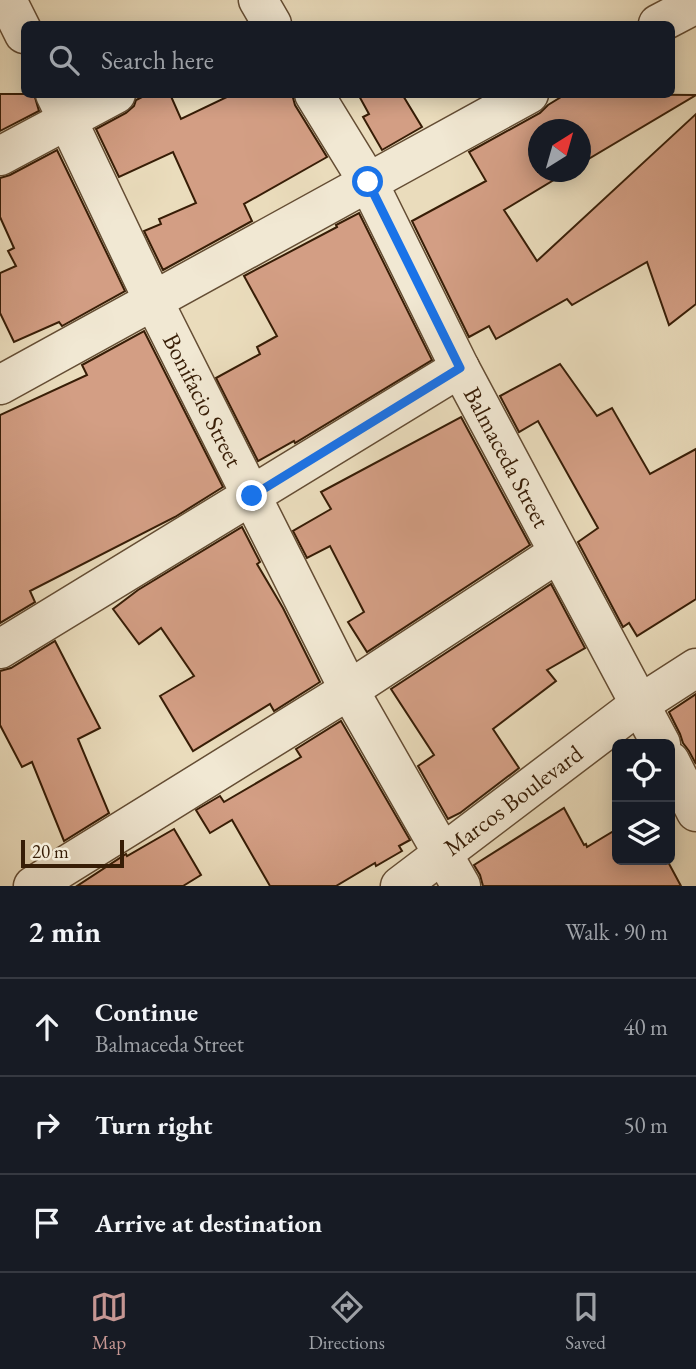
<!DOCTYPE html>
<html lang="en">
<head>
<meta charset="utf-8">
<style>
  :root { --surface:#171b24; --page:#20242c; --text:#f1f3f6; --muted:#9ea1a6; --line:#363941; --accent:#c59692 }
  body { margin:0; font-family:"EB Garamond",serif; background:var(--page); color:var(--text) }
  .controls { position:absolute; right:21px; bottom:21px; display:grid; overflow:hidden; border-radius:10px; box-shadow:0 4px 18px #0003 }
  .controls button { width:63px; height:63px; display:grid; place-items:center; padding:0; border:0; border-bottom:2px solid var(--line); background:var(--surface); color:var(--text); font:35px sans-serif }
  .compass { position:absolute; left:528px; top:119px; width:63px; height:63px; border-radius:50%; background:var(--surface); box-shadow:0 4px 18px #0003; rotate:37deg }
  .scale { position:absolute; left:21px; bottom:18px; width:103px; box-sizing:border-box; padding-left:7px; border:4px solid #371d06; border-top:0; font-size:19px; line-height:24px; white-space:nowrap; color:#371d06; -webkit-text-stroke:5px #f1e8d3; paint-order:stroke }
  .stop { position:absolute; width:21px; height:21px; margin:-16px; border:5px solid #1a73e8; border-radius:50%; background:#fff }
  .stop.end { background:#1a73e8; border-color:#fff; box-shadow:0 2px 7px #0008 }
  .list { margin:0; padding:0; list-style:none }
  h2 { display:flex; justify-content:space-between; align-items:center; height:91px; margin:0; padding:0 28px; font-size:30px }
  h2 small { font-size:23px; font-weight:400; color:var(--muted) }
  .list li { display:grid; grid-template-columns:46px 1fr auto; gap:21px; align-items:center; box-sizing:border-box; height:98px; padding:0 28px; border-top:2px solid var(--line) }
  .list b { display:block; font-size:26px; white-space:nowrap }
  .list p { margin:0; font-size:23px; white-space:nowrap; color:var(--muted) }
  .list em { font-size:23px; font-style:normal; color:var(--muted) }
  .icon { flex:none; width:38px; height:38px; fill:none; stroke:currentColor; stroke-width:2; stroke-linecap:round; stroke-linejoin:round }
  .map { position:relative; flex:none; width:696px; height:886px; overflow:hidden }
  .search { position:absolute; background:var(--surface); box-shadow:0 4px 18px #0003; left:21px; right:21px; top:21px; height:77px; display:flex; align-items:center; gap:18px; box-sizing:border-box; padding:0 24px; border-radius:10px; color:var(--muted); font-size:26px }
  .sheet { height:385px; background:var(--surface) }
  nav { display:flex; justify-content:space-around; align-items:center; box-sizing:border-box; height:98px; border-top:2px solid var(--line); background:var(--surface); font-size:19px; color:var(--muted) }
  nav a { display:grid; justify-items:center; gap:4px }
  nav .on { color:var(--accent) }
  .map>svg:first-child { display:block }
</style>
</head>
<body>
<div class="map">
<svg width="696" height="886" viewBox="0 0 696 886">
  <rect width="100%" height="100%" fill="#eadcbc"/>
  <filter id="stains"><feTurbulence type="fractalNoise" baseFrequency=".00286" numOctaves="4"/><feColorMatrix values="0 0 0 0 .2 0 0 0 0 .09 0 0 0 0 .02 0 0 0 .5 -.17"/></filter>
  <radialGradient id="worn" r=".72"><stop offset=".6" stop-color="#630" stop-opacity="0"/><stop offset="1" stop-color="#630" stop-opacity=".3"/></radialGradient>
  <g fill="#d39e84" stroke="#371d06" stroke-width="2">
    <path d="M 0,94 L 34,94 L 39,111 L 0,131 Z"/>
    <path d="M 148,94 L 170,94 L 181,119 L 233,94 L 292,94 L 295,105 L 327,157 L 244,204 L 252,221 L 163,270 L 144,231 L 161,224 L 159,219 L 196,203 L 173,152 L 119,177 L 96,129 L 126,113 L 134,106 L 136,100 Z"/>
    <path d="M 358,94 L 402,94 L 422,127 L 382,150 L 363,117 L 369,114 Z"/>
    <path d="M 566,94 L 696,95 L 580,164 L 580,130 L 538,130 L 538,172 L 567,172 L 504,210 L 537,261 L 696,114 L 696,304 L 669,325 L 647,262 L 572,305 L 567,299 L 496,339 L 489,326 L 469,337 L 412,221 L 486,181 L 469,152 L 540,113 L 548,105 Z"/>
    <path d="M 57,150 L 125,291 L 62,326 L 59,322 L 14,342 L 0,313 L 0,273 L 16,266 L 8,251 L 14,248 L 0,217 L 0,178 L 10,175 Z"/>
    <path d="M 359,213 L 432,360 L 295,443 L 294,441 L 258,461 L 216,378 L 260,354 L 257,347 L 277,336 L 244,276 L 337,227 L 336,225 Z"/>
    <path d="M 144,331 L 223,487 L 175,517 L 30,591 L 35,602 L 0,623 L 0,415 L 87,375 L 82,365 Z"/>
    <path d="M 560,364 L 597,416 L 612,408 L 650,474 L 696,449 L 696,599 L 637,636 L 629,623 L 623,627 L 578,542 L 598,528 L 538,421 L 519,432 L 500,396 Z"/>
    <path d="M 461,417 L 530,545 L 367,652 L 348,622 L 364,612 L 330,546 L 307,558 L 293,531 L 331,509 L 321,492 Z"/>
    <path d="M 242,527 L 260,562 L 257,564 L 283,608 L 320,682 L 274,711 L 270,704 L 193,751 L 160,696 L 194,676 L 161,628 L 139,644 L 113,609 L 138,590 Z"/>
    <path d="M 551,584 L 585,648 L 547,670 L 556,681 L 493,729 L 519,768 L 460,813 L 448,819 L 418,766 L 434,755 L 391,689 Z"/>
    <path d="M 55,641 L 100,728 L 78,739 L 109,813 L 64,841 L 32,762 L 22,767 L 0,725 L 0,671 L 11,668 Z"/>
    <path d="M 696,694 L 696,764 L 689,751 L 683,743 L 680,734 L 669,712 Z"/>
    <path d="M 341,721 L 410,840 L 399,846 L 402,851 L 376,866 L 375,863 L 336,886 L 270,886 L 232,820 L 210,833 L 196,810 L 220,796 L 224,802 L 301,757 L 296,749 Z"/>
    <path d="M 564,808 L 584,845 L 586,844 L 587,847 L 617,829 L 617,860 L 667,860 L 681,886 L 483,886 L 480,875 L 474,865 Z"/>
    <path d="M 174,829 L 201,875 L 183,886 L 77,886 L 126,854 L 127,856 Z"/>
  </g>
  <g fill="none" stroke-linecap="round" stroke-linejoin="round">
    <defs>
      <g id="minor">
        <path d="M 7,0 L 24,34"/>
        <path d="M 258,0 L 272,24"/>
        <path d="M 658,24 L 696,4"/>
        <path d="M 55,94 L 153,300 L 349,690 L 461,886"/>
        <path d="M 314,94 L 368,182 L 460,368 L 661,744"/>
        <path d="M 0,156 L 116,94"/>
        <path d="M 0,385 L 529,94"/>
        <path d="M 0,649 L 460,368"/>
        <path d="M 670,761 L 696,812"/>
        <path d="M 33,886 L 349,690 L 558,553"/>
        <path d="M 400,886 L 640,704 L 696,668"/>
      </g>
    </defs>
    <use href="#minor" stroke="#644d34" stroke-width="41"/>
    <use href="#minor" stroke="#f1e8d3" stroke-width="38"/>
  </g>
  <g fill="none" stroke-linecap="round" stroke-linejoin="round">
    <path stroke="#1a73e8" stroke-width="9" d="M 252,496 L 460,368 L 368,182"/>
  </g>
  <g text-anchor="middle" dominant-baseline="central" stroke-width="5" stroke-linejoin="round" paint-order="stroke">
    <g font-size="24" fill="#371d06" stroke="#f1e8d3">
      <text transform="translate(203 400) rotate(63)">Bonifacio Street</text>
      <text transform="translate(507 457) rotate(62)">Balmaceda Street</text>
      <text transform="translate(513 800) rotate(-37)">Marcos Boulevard</text>
    </g>
  </g>
  <rect width="100%" height="100%" filter="url(#stains)"/>
  <rect width="100%" height="100%" fill="url(#worn)"/>
</svg>
<div class="controls">
<button><svg class="icon" aria-label="locate" viewBox="0 0 24 24"><circle cx="12" cy="12" r="6"/><path d="M12 2v4M12 18v4M2 12h4M18 12h4"/></svg></button>
<button><svg class="icon" aria-label="layers" viewBox="0 0 24 24"><path d="M12 4l9 5-9 5-9-5zM3 14l9 5 9-5"/></svg></button>
</div>
<svg class="compass" viewBox="-18 -18 36 36"><path d="M0-13l5 13h-10z" fill="#e53935"/><path d="M0 13l5-13h-10z" fill="#9ea1a6"/></svg>
<div class="scale">20 m</div>
<div class="stop" style="left:368px;top:182px"></div>
<div class="stop end" style="left:252px;top:496px"></div>
<div class="search"><svg class="icon" aria-label="search" viewBox="0 0 24 24"><circle cx="10" cy="10" r="6"/><path d="M15 15l6 6"/></svg>Search here</div>
</div>
<section class="sheet">
<h2>2 min<small>Walk · 90 m</small></h2>
<ul class="list">
<li><svg class="icon" aria-label="ahead" viewBox="0 0 24 24"><path d="M12 20V5M6 11l6-6 6 6"/></svg><div><b>Continue</b><p>Balmaceda Street</p></div><em>40 m</em></li>
<li><svg class="icon" aria-label="right" viewBox="0 0 24 24"><path d="M7 20v-9h11M14 6l5 5-5 5"/></svg><div><b>Turn right</b></div><em>50 m</em></li>
<li><svg class="icon" aria-label="arrive" viewBox="0 0 24 24"><path d="M6 21V4h12l-3 4 3 4H6"/></svg><div><b>Arrive at destination</b></div></li>
</ul>
</section>
<nav>
<a class="on"><svg class="icon" aria-label="map" viewBox="0 0 24 24"><path d="M3 6l6-2 6 2 6-2v14l-6 2-6-2-6 2zM9 4v14M15 6v14"/></svg>Map</a>
<a><svg class="icon" aria-label="directions" viewBox="0 0 24 24"><path d="M12 3l9 9-9 9-9-9zM9 14v-3h6M13 9l2 2-2 2"/></svg>Directions</a>
<a><svg class="icon" aria-label="saved" viewBox="0 0 24 24"><path d="M7 4h10v16l-5-4-5 4z"/></svg>Saved</a>
</nav>
</body>
</html>
